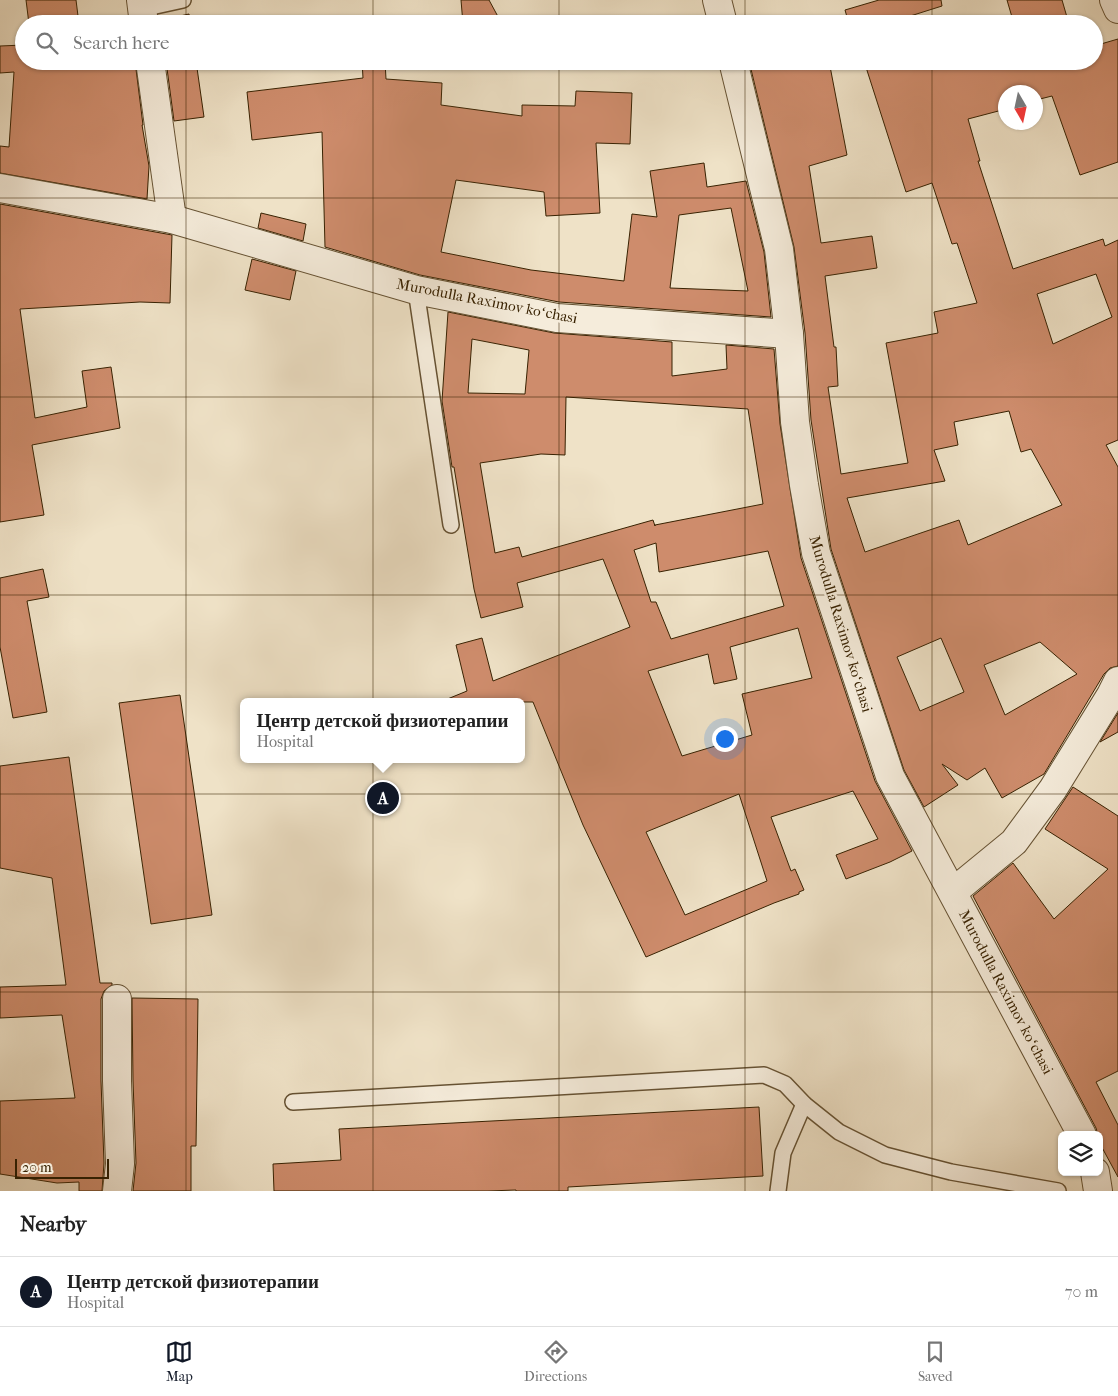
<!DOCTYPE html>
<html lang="en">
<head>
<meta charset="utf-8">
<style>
  :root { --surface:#fff; --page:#f2f2f2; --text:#222; --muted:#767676; --line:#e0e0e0; --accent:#111827 }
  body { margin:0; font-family:"IM FELL French Canon",serif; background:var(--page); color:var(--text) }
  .controls { position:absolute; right:15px; bottom:15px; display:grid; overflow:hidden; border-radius:8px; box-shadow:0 1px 4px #0004 }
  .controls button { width:45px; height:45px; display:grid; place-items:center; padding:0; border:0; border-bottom:1px solid var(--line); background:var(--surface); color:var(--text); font:25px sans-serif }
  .compass { position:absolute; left:998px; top:85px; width:45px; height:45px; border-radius:50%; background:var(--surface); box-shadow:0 1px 4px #0004; rotate:171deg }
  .scale { position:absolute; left:15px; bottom:12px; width:94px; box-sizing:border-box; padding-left:5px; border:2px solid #382202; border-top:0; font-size:14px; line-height:18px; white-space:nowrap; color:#382202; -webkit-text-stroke:4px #f5ecdb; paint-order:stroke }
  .you { position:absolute; left:724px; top:738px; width:18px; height:18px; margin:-12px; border:4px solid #fff; border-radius:50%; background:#1a73e8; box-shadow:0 0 0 8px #1a73e833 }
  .badge { display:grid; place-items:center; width:32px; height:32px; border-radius:50%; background:var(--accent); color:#fff; font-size:16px; font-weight:700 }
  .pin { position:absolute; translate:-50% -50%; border:2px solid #fff; box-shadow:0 1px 5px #0006 }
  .popup { position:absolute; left:240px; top:698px; width:285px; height:65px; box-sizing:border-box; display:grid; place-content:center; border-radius:8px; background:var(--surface); filter:drop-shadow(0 1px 4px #0005); font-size:16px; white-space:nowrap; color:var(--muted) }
  .popup b { font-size:19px; color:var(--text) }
  .popup::after { content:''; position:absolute; left:50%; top:100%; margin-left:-10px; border:10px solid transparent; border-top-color:var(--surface) }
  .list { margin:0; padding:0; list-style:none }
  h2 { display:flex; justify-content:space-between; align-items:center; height:65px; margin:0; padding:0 20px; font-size:21px }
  h2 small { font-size:16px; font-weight:400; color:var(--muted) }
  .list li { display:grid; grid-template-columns:32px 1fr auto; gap:15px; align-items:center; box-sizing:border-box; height:70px; padding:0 20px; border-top:1px solid var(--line) }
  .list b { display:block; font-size:19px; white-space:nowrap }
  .list p { margin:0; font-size:16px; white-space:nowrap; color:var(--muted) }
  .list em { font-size:16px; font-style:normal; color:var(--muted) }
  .icon { flex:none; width:28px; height:28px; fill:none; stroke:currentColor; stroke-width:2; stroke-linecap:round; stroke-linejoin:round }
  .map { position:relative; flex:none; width:1118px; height:1191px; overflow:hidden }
  .search { position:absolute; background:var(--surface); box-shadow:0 1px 4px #0004; left:15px; right:15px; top:15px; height:55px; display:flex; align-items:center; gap:12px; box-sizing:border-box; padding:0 18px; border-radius:28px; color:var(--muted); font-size:19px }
  .sheet { height:135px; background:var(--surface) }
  nav { display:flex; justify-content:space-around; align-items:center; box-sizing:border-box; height:70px; border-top:1px solid var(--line); background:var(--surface); font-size:14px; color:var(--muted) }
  nav a { display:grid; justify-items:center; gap:2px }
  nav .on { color:var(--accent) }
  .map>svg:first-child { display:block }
</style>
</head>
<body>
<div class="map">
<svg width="1118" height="1191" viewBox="0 0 1118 1191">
  <rect width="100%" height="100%" fill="#efe2c7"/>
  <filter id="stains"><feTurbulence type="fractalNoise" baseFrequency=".004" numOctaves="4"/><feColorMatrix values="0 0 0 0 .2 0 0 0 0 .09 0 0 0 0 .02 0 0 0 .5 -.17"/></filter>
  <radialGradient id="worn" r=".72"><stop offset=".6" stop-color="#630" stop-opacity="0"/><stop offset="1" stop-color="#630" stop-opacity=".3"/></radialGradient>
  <g fill="#ce8c6c" stroke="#382202" fill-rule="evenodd">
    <path d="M 26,0 L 76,0 L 79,24 L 29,24 Z"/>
    <path d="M 461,0 L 489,0 L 502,24 L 463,24 Z"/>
    <path d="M 879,0 L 941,0 L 942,6 L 885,24 L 849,24 L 845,10 Z"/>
    <path d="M 1007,0 L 1062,0 L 1069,24 L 1014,24 Z"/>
    <path d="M 189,14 L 190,24 L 162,24 L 162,20 Z"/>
    <path d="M 1118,39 L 1118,162 L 1080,175 L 1052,96 L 1036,100 L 1036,92 L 1006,92 L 1006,109 L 968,119 L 980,161 L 978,161 L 1013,269 L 1103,239 L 1105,246 L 1118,240 L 1118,440 L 1106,445 L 1118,467 L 1118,666 L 1110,668 L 1104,674 L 1044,774 L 1002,798 L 985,768 L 967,780 L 942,764 L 958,785 L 924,807 L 904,770 L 831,549 L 811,420 L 805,333 L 794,247 L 749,61 L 829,61 L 847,155 L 809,166 L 821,243 L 872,236 L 877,268 L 825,276 L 834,347 L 836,347 L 838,386 L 828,387 L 841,474 L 908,463 L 886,343 L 938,333 L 934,312 L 977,303 L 957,243 L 952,244 L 932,183 L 906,192 L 864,61 L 1094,61 L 1094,46 ZM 1096,274 L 1112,317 L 1053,344 L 1037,294 ZM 1009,411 L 1021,452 L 1031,449 L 1062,505 L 968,545 L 959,520 L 865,552 L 847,498 L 945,481 L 934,450 L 958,445 L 954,422 ZM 941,638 L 964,692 L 920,711 L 897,657 ZM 1040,642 L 1077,674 L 1005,715 L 984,665 Z"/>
    <path d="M 24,45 L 24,61 L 135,61 L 143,125 L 142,125 L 149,166 L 147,199 L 0,173 L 0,146 L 9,147 L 14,72 L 0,73 L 0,46 Z"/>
    <path d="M 166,61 L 196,61 L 204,117 L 174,121 Z"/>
    <path d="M 362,61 L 385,61 L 386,79 L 442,83 L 441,105 L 522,116 L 522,105 L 575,106 L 576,91 L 632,93 L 630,144 L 596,143 L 600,213 L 546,216 L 544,192 L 456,180 L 441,252 L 531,270 L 624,281 L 632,214 L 657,217 L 650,171 L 704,163 L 707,187 L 746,181 L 764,252 L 771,317 L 559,302 L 420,275 L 325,247 L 322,132 L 252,140 L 247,92 L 363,78 ZM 731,208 L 748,291 L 670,288 L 679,215 Z"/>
    <path d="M 0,204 L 172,235 L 170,303 L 140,302 L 20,309 L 35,418 L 87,407 L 82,371 L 111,367 L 120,428 L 32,445 L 44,515 L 0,522 Z"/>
    <path d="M 261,213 L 306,224 L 303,241 L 258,228 Z"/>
    <path d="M 252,259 L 296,271 L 290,300 L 245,290 Z"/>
    <path d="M 448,312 L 554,333 L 672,342 L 672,376 L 727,369 L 726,345 L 774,349 L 780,424 L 801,558 L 875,781 L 912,851 L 890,862 L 846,879 L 836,855 L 878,839 L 853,791 L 771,817 L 791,871 L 795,869 L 804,890 L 799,892 L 799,894 L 774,903 L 646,957 L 583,825 L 533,702 L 445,702 L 445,700 L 467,691 L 456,645 L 482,638 L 493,681 L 630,627 L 603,559 L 517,583 L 523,607 L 481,618 L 474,589 L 454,467 L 452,467 L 442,401 ZM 472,339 L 529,350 L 525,394 L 468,393 ZM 566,397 L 748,409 L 763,504 L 655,525 L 655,526 L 653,520 L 522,557 L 519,547 L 495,553 L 480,463 L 541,454 L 565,455 ZM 656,543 L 659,572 L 768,551 L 784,606 L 671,639 L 656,602 L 651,602 L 634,550 ZM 798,628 L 812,678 L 742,694 L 752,735 L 682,756 L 648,671 L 708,654 L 714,684 L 737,679 L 730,647 ZM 739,794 L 767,881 L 685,915 L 646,832 Z"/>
    <path d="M 43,569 L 49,597 L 27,601 L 47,712 L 13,718 L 0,647 L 0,578 Z"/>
    <path d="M 180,695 L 212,915 L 151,924 L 119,703 Z"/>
    <path d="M 1118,713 L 1118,732 L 1100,742 Z"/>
    <path d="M 69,757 L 100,983 L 112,983 L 112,985 L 104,991 L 101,999 L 101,1081 L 104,1163 L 102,1191 L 79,1191 L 79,1182 L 57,1183 L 0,1174 L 0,1101 L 75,1098 L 62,1015 L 0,1018 L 0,987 L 66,985 L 52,878 L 0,868 L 0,766 Z"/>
    <path d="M 1073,787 L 1118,816 L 1118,1071 L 1096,1082 L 1118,1125 L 1118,1177 L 1099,1142 L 1099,1135 L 1098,1135 L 1096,1128 L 973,896 L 1013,863 L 1054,919 L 1108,869 L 1045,829 Z"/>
    <path d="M 132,998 L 198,999 L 196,1146 L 191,1146 L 191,1191 L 133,1191 L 136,1163 L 133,1081 Z"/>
    <path d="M 759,1107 L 763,1176 L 568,1187 L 568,1191 L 516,1191 L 516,1190 L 488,1191 L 274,1191 L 273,1164 L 341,1160 L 339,1129 Z"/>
  </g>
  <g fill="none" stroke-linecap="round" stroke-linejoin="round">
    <defs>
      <g id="lane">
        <path d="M 142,9 L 183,0"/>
        <path d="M 416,290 L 451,525"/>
        <path d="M 293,1102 L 764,1075 L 785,1084 L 804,1104 L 839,1132 L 885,1155 L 951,1172 L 1058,1191"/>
        <path d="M 778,1191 L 783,1153 L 804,1104"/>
      </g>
      <g id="street">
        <path d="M 141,0 L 144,24"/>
        <path d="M 717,0 L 723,24"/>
        <path d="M 1114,0 L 1118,9"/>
        <path d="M 150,61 L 172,219"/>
        <path d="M 733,61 L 779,249 L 789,334"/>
        <path d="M 0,188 L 172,219 L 416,290 L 557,318 L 789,334 L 795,422 L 804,485 L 816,553 L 890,776 L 1082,1135"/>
        <path d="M 953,892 L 1014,842 L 1053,789 L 1111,695 L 1118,681"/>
        <path d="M 1095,1172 L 1098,1191"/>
        <path d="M 117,1191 L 120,1164 L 117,1081 L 117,999"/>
      </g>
    </defs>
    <use href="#lane" stroke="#665233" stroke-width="18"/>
    <use href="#street" stroke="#665233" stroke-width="30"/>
    <use href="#lane" stroke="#f5ecdb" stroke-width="15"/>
    <use href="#street" stroke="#f5ecdb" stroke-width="28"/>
  </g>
  <path fill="none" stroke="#382202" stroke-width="1" stroke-opacity="0.55" d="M 186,0 L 186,24M 373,0 L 373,24M 559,0 L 559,24M 745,0 L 745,24M 932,0 L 932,24M 186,61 L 186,1191M 373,61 L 373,1191M 559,61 L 559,1191M 745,61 L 745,1191M 932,61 L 932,1191M 0,198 L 1118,198M 0,397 L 1118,397M 0,595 L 1118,595M 0,794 L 1118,794M 0,992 L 1118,992"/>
  <g text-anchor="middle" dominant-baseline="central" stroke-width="5" stroke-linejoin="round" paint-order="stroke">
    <g font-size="15" fill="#382202" stroke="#f5ecdb">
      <text transform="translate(487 301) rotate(11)">Murodulla Raximov koʻchasi</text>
      <text transform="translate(841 624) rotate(73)">Murodulla Raximov koʻchasi</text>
      <text transform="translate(1006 992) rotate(62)">Murodulla Raximov koʻchasi</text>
    </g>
  </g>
  <rect width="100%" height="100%" filter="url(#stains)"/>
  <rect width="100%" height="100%" fill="url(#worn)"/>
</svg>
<div class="controls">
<button><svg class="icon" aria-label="layers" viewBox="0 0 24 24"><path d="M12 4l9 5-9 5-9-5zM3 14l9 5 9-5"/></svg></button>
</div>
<svg class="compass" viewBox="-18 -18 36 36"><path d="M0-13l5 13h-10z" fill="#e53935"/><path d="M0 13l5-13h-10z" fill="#767676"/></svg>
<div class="scale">20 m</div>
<div class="you"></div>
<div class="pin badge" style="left:383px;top:798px">A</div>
<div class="popup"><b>Центр детской физиотерапии</b>Hospital</div>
<div class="search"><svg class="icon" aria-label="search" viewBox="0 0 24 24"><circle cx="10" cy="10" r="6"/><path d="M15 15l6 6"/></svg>Search here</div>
</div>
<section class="sheet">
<h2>Nearby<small></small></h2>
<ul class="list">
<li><span class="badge">A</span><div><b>Центр детской физиотерапии</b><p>Hospital</p></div><em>70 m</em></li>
</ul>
</section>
<nav>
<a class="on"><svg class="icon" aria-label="map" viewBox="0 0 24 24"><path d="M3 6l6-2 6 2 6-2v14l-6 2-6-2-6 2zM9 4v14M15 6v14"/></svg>Map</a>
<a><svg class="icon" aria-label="directions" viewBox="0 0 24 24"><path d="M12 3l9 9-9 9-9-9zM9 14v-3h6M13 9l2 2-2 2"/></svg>Directions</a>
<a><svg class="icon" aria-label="saved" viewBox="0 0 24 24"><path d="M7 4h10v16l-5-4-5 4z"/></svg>Saved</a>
</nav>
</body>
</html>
